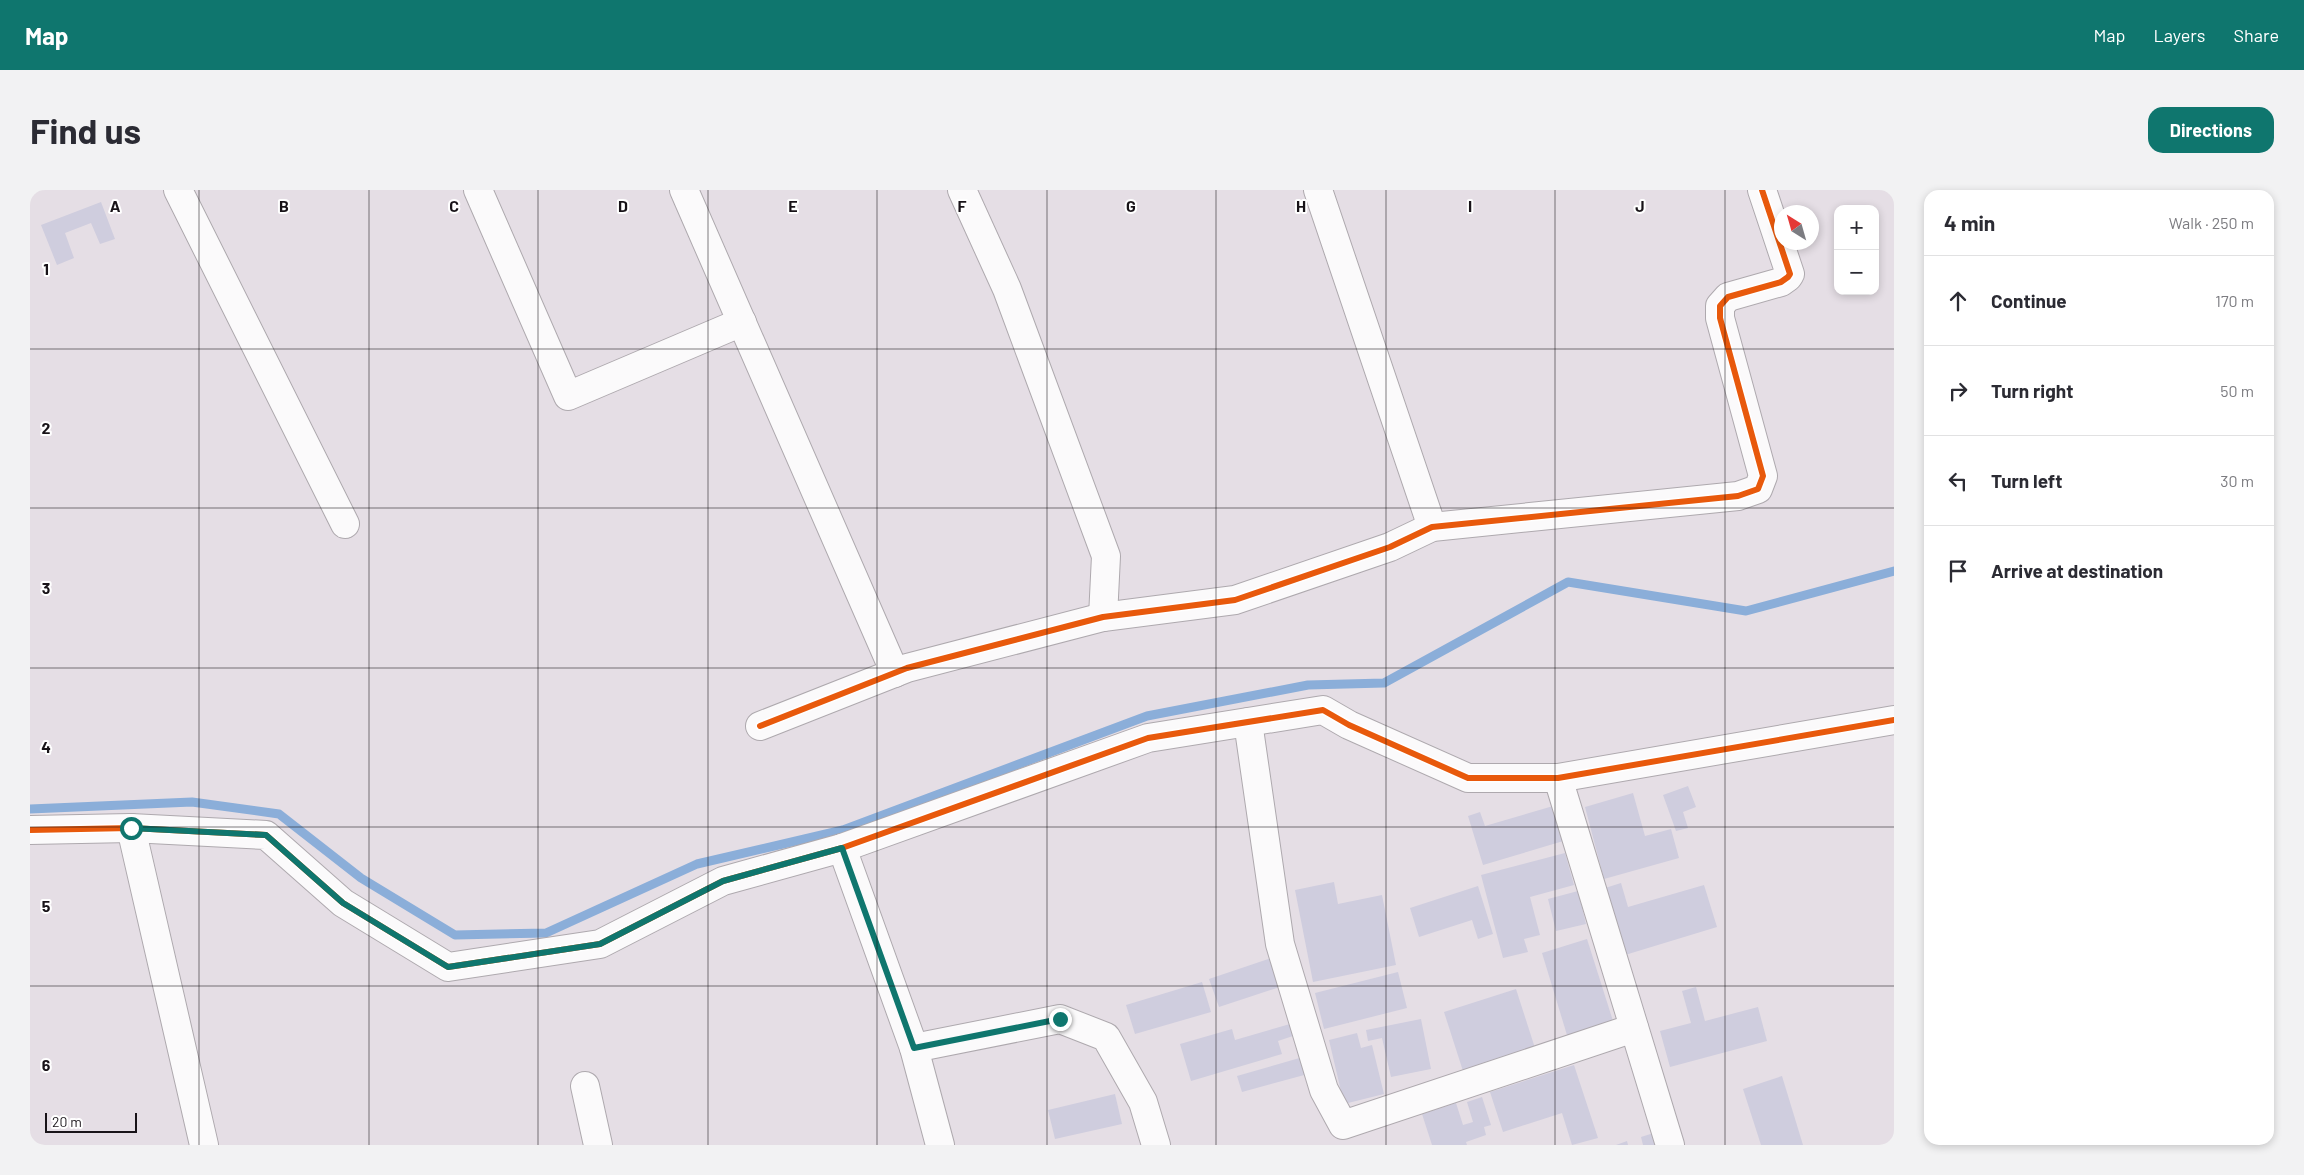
<!DOCTYPE html>
<html lang="en">
<head>
<meta charset="utf-8">
<style>
  :root { --surface:#fff; --page:#f2f2f3; --text:#2b2b33; --muted:#7c7c81; --line:#e1e1e2; --accent:#0f766e }
  body { margin:0; font-family:Barlow,sans-serif; background:var(--page); color:var(--text) }
  .controls { position:absolute; right:15px; top:15px; display:grid; overflow:hidden; border-radius:10px; box-shadow:0 2px 8px #0003 }
  .controls button { width:45px; height:45px; display:grid; place-items:center; padding:0; border:0; border-bottom:1px solid var(--line); background:var(--surface); color:var(--text); font:25px sans-serif }
  .compass { position:absolute; left:1744px; top:15px; width:45px; height:45px; border-radius:50%; background:var(--surface); box-shadow:0 2px 8px #0003; rotate:323deg }
  .scale { position:absolute; left:15px; bottom:12px; width:92px; box-sizing:border-box; padding-left:5px; border:2px solid #181318; border-top:0; font-size:14px; line-height:18px; white-space:nowrap; color:#181318; -webkit-text-stroke:4px #fff; paint-order:stroke }
  .stop { position:absolute; width:15px; height:15px; margin:-11px; border:4px solid #0f766e; border-radius:50%; background:#fff }
  .stop.end { background:#0f766e; border-color:#fff; box-shadow:0 1px 5px #0008 }
  .list { margin:0; padding:0; list-style:none }
  h2 { display:flex; justify-content:space-between; align-items:center; height:65px; margin:0; padding:0 20px; font-size:21px }
  h2 small { font-size:16px; font-weight:400; color:var(--muted) }
  .list li { display:grid; grid-template-columns:32px 1fr auto; gap:15px; align-items:center; box-sizing:border-box; height:90px; padding:0 20px; border-top:1px solid var(--line) }
  .list b { display:block; font-size:19px; white-space:nowrap }
  .list em { font-size:16px; font-style:normal; color:var(--muted) }
  .icon { flex:none; width:28px; height:28px; fill:none; stroke:currentColor; stroke-width:2; stroke-linecap:round; stroke-linejoin:round }
  .map { position:relative; flex:none; width:1864px; height:955px; overflow:hidden; border-radius:15px }
  header { display:flex; align-items:center; gap:30px; box-sizing:border-box; height:70px; padding:0 25px; background:var(--accent); color:#fff }
  header strong { font-size:24px }
  nav { display:flex; gap:28px; margin-inline-start:auto; font-size:18px }
  .intro { display:flex; align-items:center; justify-content:space-between; box-sizing:border-box; height:120px; padding:0 30px }
  h1 { margin:0; font-size:35px }
  .button { padding:12px 22px; border-radius:15px; background:var(--accent); color:#fff; font-size:18px; font-weight:700 }
  main { display:flex; gap:30px; padding:0 30px }
  aside { flex:1; background:var(--surface); border-radius:15px; box-shadow:0 2px 8px #0003 }
  .map>svg:first-child { display:block }
</style>
</head>
<body>
<header>
<strong>Map</strong>
<nav><a>Map</a><a>Layers</a><a>Share</a></nav>
</header>
<div class="intro"><h1>Find us</h1><a class="button">Directions</a></div>
<main>
<div class="map">
<svg width="1864" height="955" viewBox="0 0 1864 955">
  <rect width="100%" height="100%" fill="#e5dee5"/>
  <g fill="none" stroke-linecap="round" stroke-linejoin="round">
    <path stroke="#8baed9" stroke-width="9" d="M 0,619 L 162,612 L 249,624 L 331,688 L 425,745 L 516,743 L 667,674 L 813,640 L 1117,526 L 1278,495 L 1354,493 L 1538,392 L 1716,421 L 1864,381"/>
  </g>
  <g fill="#cfcdde">
    <path d="M 71,12 L 85,49 L 70,54 L 61,33 L 35,43 L 44,68 L 27,75 L 11,35 Z"/>
    <path d="M 1658,596 L 1666,617 L 1653,622 L 1658,638 L 1646,641 L 1633,605 Z"/>
    <path d="M 1603,603 L 1615,646 L 1641,639 L 1649,668 L 1574,689 L 1555,617 Z"/>
    <path d="M 1530,614 L 1540,649 L 1453,675 L 1438,626 L 1450,622 L 1455,636 Z"/>
    <path d="M 1535,663 L 1544,695 L 1500,707 L 1510,745 L 1494,749 L 1498,762 L 1473,768 L 1451,685 Z"/>
    <path d="M 1304,692 L 1308,714 L 1352,705 L 1366,775 L 1283,792 L 1265,700 Z"/>
    <path d="M 1591,693 L 1598,717 L 1674,695 L 1687,737 L 1595,765 L 1575,698 Z"/>
    <path d="M 1448,696 L 1463,744 L 1448,749 L 1442,730 L 1389,747 L 1380,718 Z"/>
    <path d="M 1548,701 L 1556,734 L 1526,741 L 1518,709 Z"/>
    <path d="M 1557,749 L 1583,831 L 1537,845 L 1512,763 Z"/>
    <path d="M 1244,767 L 1253,796 L 1189,817 L 1179,789 Z"/>
    <path d="M 1368,782 L 1377,818 L 1294,839 L 1285,803 Z"/>
    <path d="M 1172,792 L 1181,822 L 1105,844 L 1096,815 Z"/>
    <path d="M 1666,797 L 1675,831 L 1728,817 L 1737,851 L 1640,877 L 1630,841 L 1661,833 L 1652,801 Z"/>
    <path d="M 1486,799 L 1505,858 L 1433,881 L 1414,822 Z"/>
    <path d="M 1391,829 L 1401,879 L 1361,887 L 1352,848 L 1338,851 L 1336,840 Z"/>
    <path d="M 1260,834 L 1263,846 L 1248,851 L 1252,864 L 1161,891 L 1150,854 L 1202,839 L 1205,850 Z"/>
    <path d="M 1327,843 L 1331,858 L 1342,855 L 1354,904 L 1314,914 L 1299,850 Z"/>
    <path d="M 1273,867 L 1278,884 L 1212,902 L 1207,886 Z"/>
    <path d="M 1544,875 L 1568,948 L 1542,955 L 1532,923 L 1473,942 L 1460,902 Z"/>
    <path d="M 1752,886 L 1773,955 L 1731,955 L 1713,899 Z"/>
    <path d="M 1085,904 L 1092,934 L 1025,949 L 1018,920 Z"/>
    <path d="M 1452,907 L 1461,935 L 1454,937 L 1456,945 L 1436,952 L 1437,955 L 1402,955 L 1392,924 L 1426,913 L 1433,935 L 1443,932 L 1437,912 Z"/>
    <path d="M 1627,942 L 1630,955 L 1613,955 L 1611,947 Z"/>
    <path d="M 1597,951 L 1598,955 L 1586,955 Z"/>
  </g>
  <g fill="none" stroke-linecap="round" stroke-linejoin="round">
    <defs>
      <g id="minor">
        <path d="M 148,0 L 315,334"/>
        <path d="M 448,0 L 538,206 L 712,132"/>
        <path d="M 654,0 L 865,483"/>
        <path d="M 932,0 L 977,99 L 1076,366 L 1073,427"/>
        <path d="M 1288,0 L 1402,337"/>
        <path d="M 1218,532 L 1250,754 L 1294,900 L 1313,935 L 1604,838"/>
        <path d="M 730,536 L 877,478 L 1073,427 L 1205,410 L 1360,357 L 1402,337 L 1708,306 L 1728,299 L 1733,286 L 1690,128 L 1690,116 L 1698,107 L 1751,92 L 1758,87 L 1760,84 L 1732,0"/>
        <path d="M 1528,588 L 1640,955"/>
        <path d="M 101,638 L 174,955"/>
        <path d="M 0,640 L 101,638 L 236,645 L 313,713 L 418,777 L 570,754 L 693,691 L 812,658 L 1118,548 L 1293,520 L 1319,535 L 1438,588 L 1528,588 L 1864,530"/>
        <path d="M 812,658 L 884,858 L 910,955"/>
        <path d="M 884,858 L 1030,829 L 1076,847 L 1113,912 L 1126,955"/>
        <path d="M 555,896 L 568,955"/>
      </g>
    </defs>
    <use href="#minor" stroke="#aea9ae" stroke-width="30"/>
    <use href="#minor" stroke="#fbfafb" stroke-width="28"/>
    <defs>
      <g id="cycleway">
        <path d="M 730,536 L 877,478 L 1073,427 L 1205,410 L 1360,357 L 1402,337 L 1708,306 L 1728,299 L 1733,286 L 1690,128 L 1690,116 L 1698,107 L 1751,92 L 1758,87 L 1760,84 L 1732,0"/>
        <path d="M 0,640 L 101,638 L 236,645 L 313,713 L 418,777 L 570,754 L 693,691 L 812,658 L 1118,548 L 1293,520 L 1319,535 L 1438,588 L 1528,588 L 1864,530"/>
      </g>
    </defs>
    <use href="#cycleway" stroke="#fff" stroke-width="9"/>
    <use href="#cycleway" stroke="#e8590c" stroke-width="6"/>
  </g>
  <g fill="none" stroke-linecap="round" stroke-linejoin="round">
    <path stroke="#0f766e" stroke-width="6" d="M 101,638 L 236,645 L 313,713 L 418,777 L 570,754 L 693,691 L 812,658 L 884,858 L 1030,829"/>
  </g>
  <path fill="none" stroke="#181318" stroke-width="1" stroke-opacity="0.55" d="M 169,0 L 169,955M 339,0 L 339,955M 508,0 L 508,955M 678,0 L 678,955M 847,0 L 847,955M 1017,0 L 1017,955M 1186,0 L 1186,955M 1356,0 L 1356,955M 1525,0 L 1525,955M 1695,0 L 1695,955M 0,159 L 1864,159M 0,318 L 1864,318M 0,478 L 1864,478M 0,637 L 1864,637M 0,796 L 1864,796"/>
  <g font-size="16" text-anchor="middle" font-weight="bold" fill="#181318" stroke="#fff" stroke-width="4" stroke-linejoin="round" paint-order="stroke">
    <text x="85" y="22">A</text>
    <text x="254" y="22">B</text>
    <text x="424" y="22">C</text>
    <text x="593" y="22">D</text>
    <text x="763" y="22">E</text>
    <text x="932" y="22">F</text>
    <text x="1101" y="22">G</text>
    <text x="1271" y="22">H</text>
    <text x="1440" y="22">I</text>
    <text x="1610" y="22">J</text>
    <text x="16" y="85">1</text>
    <text x="16" y="244">2</text>
    <text x="16" y="404">3</text>
    <text x="16" y="563">4</text>
    <text x="16" y="722">5</text>
    <text x="16" y="881">6</text>
  </g>
</svg>
<div class="controls">
<button>+</button>
<button>−</button>
</div>
<svg class="compass" viewBox="-18 -18 36 36"><path d="M0-13l5 13h-10z" fill="#e53935"/><path d="M0 13l5-13h-10z" fill="#7c7c81"/></svg>
<div class="scale">20 m</div>
<div class="stop" style="left:101px;top:638px"></div>
<div class="stop end" style="left:1030px;top:829px"></div>
</div>
<aside>
<h2>4 min<small>Walk · 250 m</small></h2>
<ul class="list">
<li><svg class="icon" aria-label="ahead" viewBox="0 0 24 24"><path d="M12 20V5M6 11l6-6 6 6"/></svg><div><b>Continue</b></div><em>170 m</em></li>
<li><svg class="icon" aria-label="right" viewBox="0 0 24 24"><path d="M7 20v-9h11M14 6l5 5-5 5"/></svg><div><b>Turn right</b></div><em>50 m</em></li>
<li><svg class="icon" aria-label="left" viewBox="0 0 24 24"><path d="M17 20v-9H6M10 6l-5 5 5 5"/></svg><div><b>Turn left</b></div><em>30 m</em></li>
<li><svg class="icon" aria-label="arrive" viewBox="0 0 24 24"><path d="M6 21V4h12l-3 4 3 4H6"/></svg><div><b>Arrive at destination</b></div></li>
</ul>
</aside>
</main>
</body>
</html>
